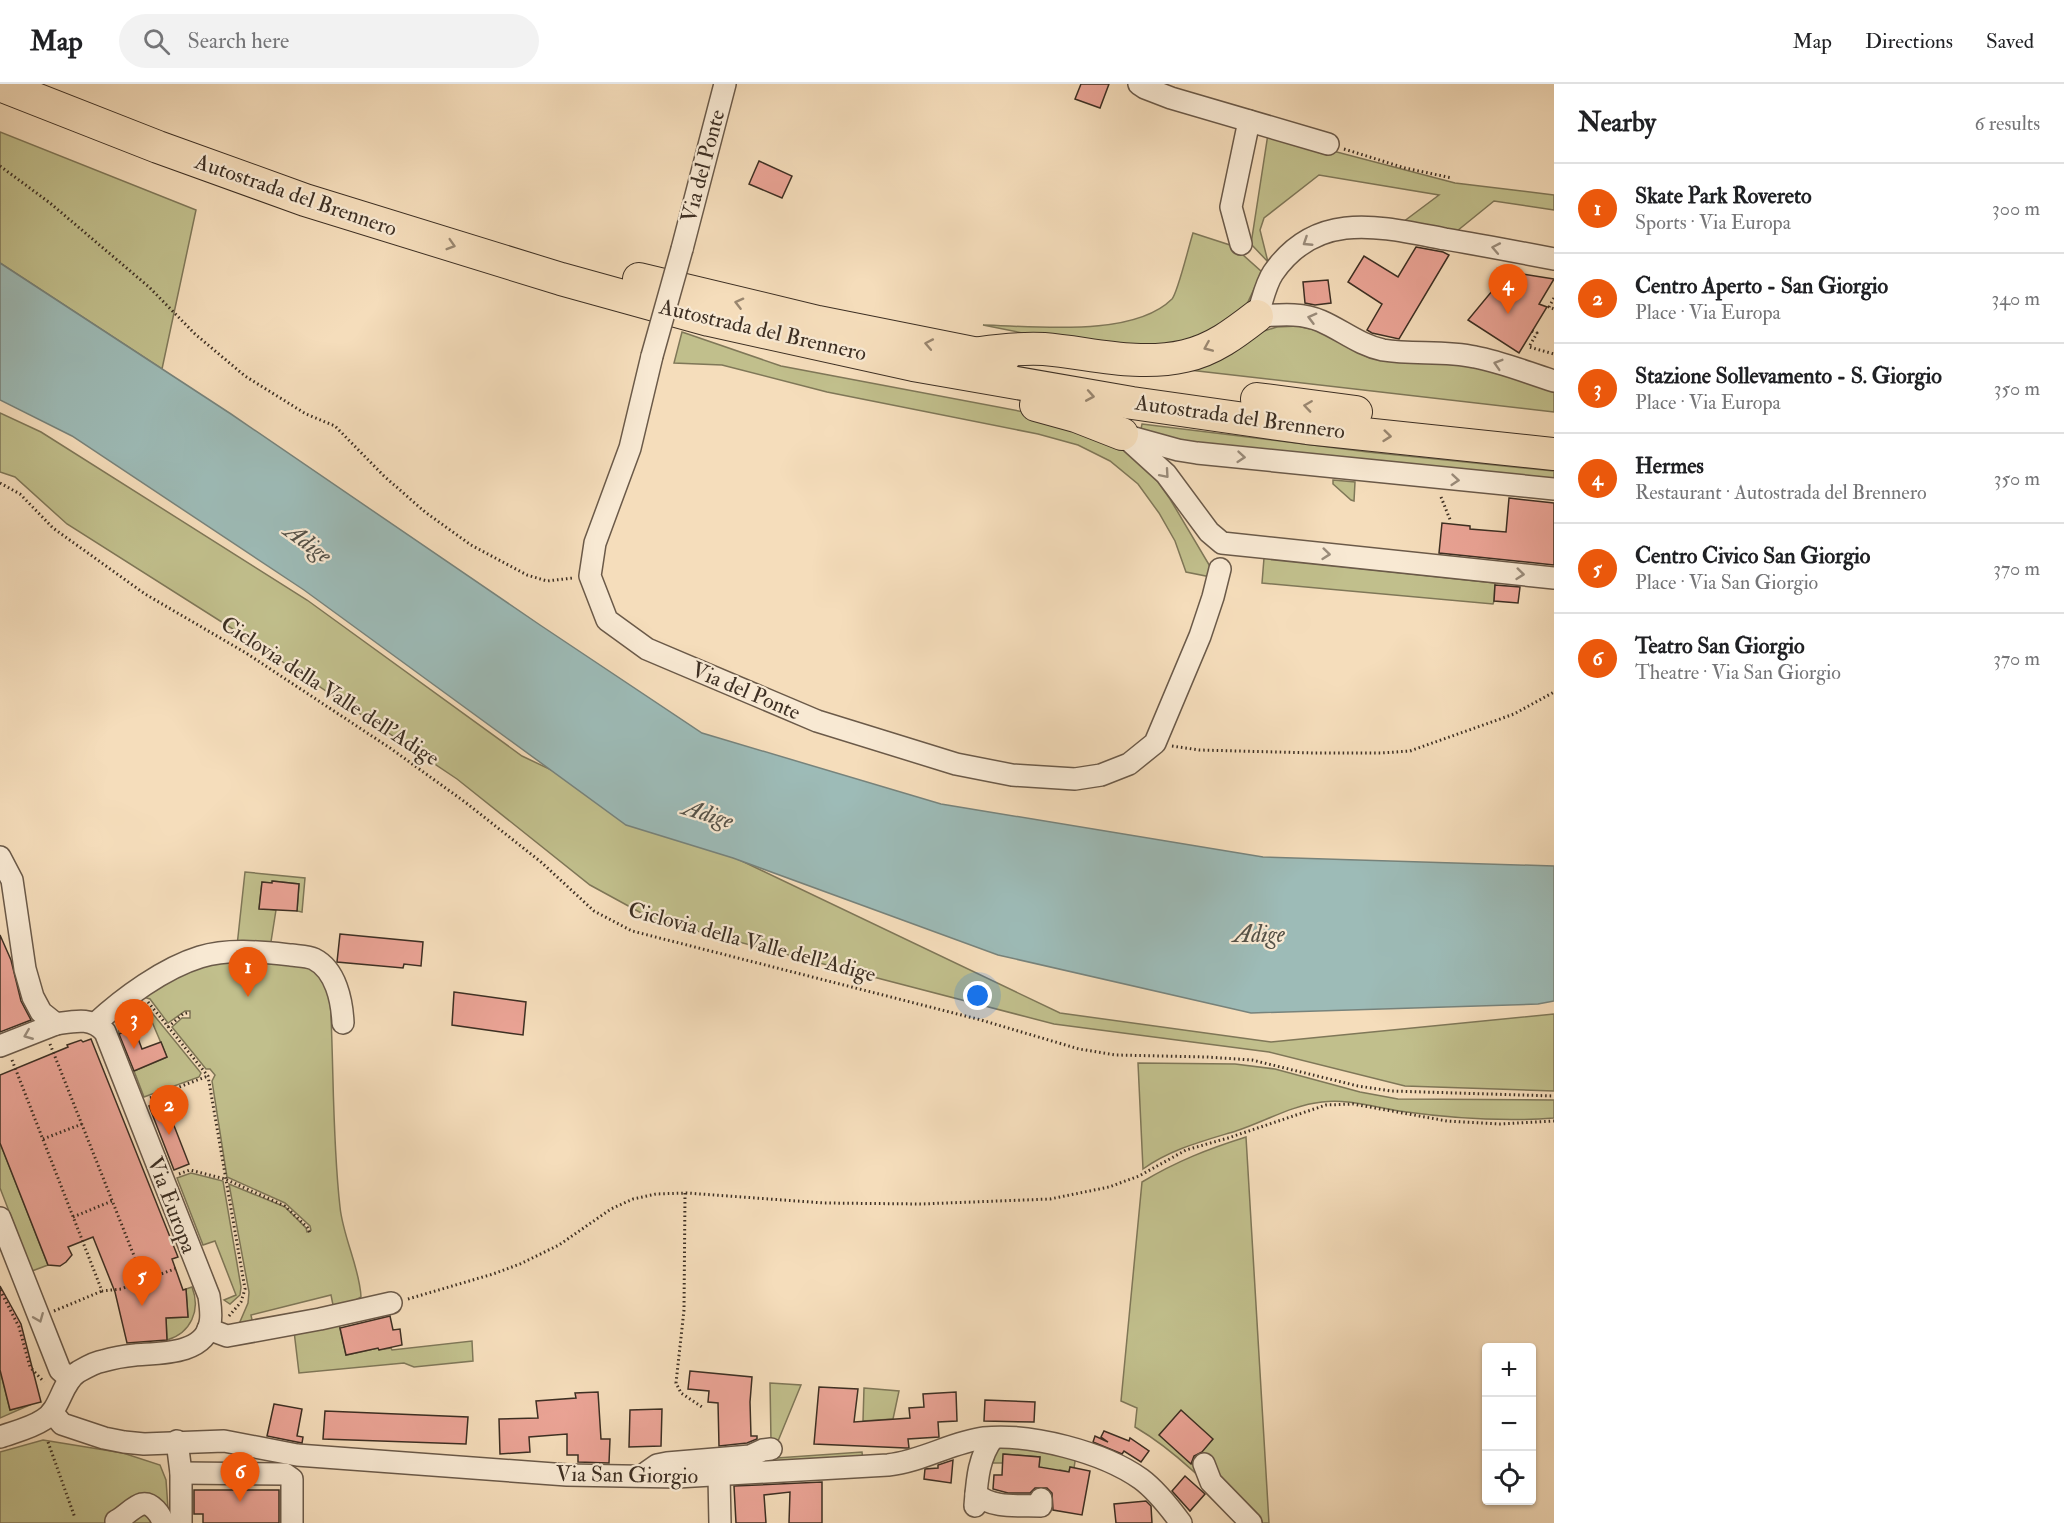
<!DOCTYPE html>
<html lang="en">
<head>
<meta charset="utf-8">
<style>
  :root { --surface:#fff; --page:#f2f2f2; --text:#202124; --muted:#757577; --line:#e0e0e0; --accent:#ea580c }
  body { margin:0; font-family:"IM FELL Double Pica",serif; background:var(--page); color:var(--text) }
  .controls { position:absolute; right:18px; bottom:18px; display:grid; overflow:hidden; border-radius:6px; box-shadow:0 2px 4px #0004 }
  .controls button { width:54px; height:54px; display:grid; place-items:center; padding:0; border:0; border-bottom:2px solid var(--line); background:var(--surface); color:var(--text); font:30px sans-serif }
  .you { position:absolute; left:978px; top:912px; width:21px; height:21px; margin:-15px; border:4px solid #fff; border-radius:50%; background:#1a73e8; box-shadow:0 0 0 9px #1a73e833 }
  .badge { display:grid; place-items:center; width:39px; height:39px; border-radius:50%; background:var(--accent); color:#fff; font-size:20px; font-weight:700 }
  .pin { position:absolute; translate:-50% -50px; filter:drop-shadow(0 2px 3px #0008) }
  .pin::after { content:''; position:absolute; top:32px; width:21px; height:18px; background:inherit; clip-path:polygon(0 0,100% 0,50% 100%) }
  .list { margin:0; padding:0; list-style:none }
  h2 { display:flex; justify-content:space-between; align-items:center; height:78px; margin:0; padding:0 24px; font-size:26px }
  h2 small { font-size:20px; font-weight:400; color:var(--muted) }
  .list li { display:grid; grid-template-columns:39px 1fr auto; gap:18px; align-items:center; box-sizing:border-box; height:90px; padding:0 24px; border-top:2px solid var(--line) }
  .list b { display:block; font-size:22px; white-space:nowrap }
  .list p { margin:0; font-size:20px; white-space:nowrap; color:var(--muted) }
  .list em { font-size:20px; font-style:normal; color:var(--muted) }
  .icon { flex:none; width:33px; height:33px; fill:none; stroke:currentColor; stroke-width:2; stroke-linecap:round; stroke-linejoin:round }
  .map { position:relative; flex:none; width:1554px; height:1439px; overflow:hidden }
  header { display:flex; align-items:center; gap:36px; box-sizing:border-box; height:84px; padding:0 30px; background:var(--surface); border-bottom:2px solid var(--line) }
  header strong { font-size:28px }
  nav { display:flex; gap:33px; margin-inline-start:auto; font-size:21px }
  .search { width:420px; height:54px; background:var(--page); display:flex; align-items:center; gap:15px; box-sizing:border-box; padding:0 21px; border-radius:33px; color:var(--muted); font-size:22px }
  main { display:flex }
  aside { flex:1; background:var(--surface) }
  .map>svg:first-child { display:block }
</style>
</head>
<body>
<header>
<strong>Map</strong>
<div class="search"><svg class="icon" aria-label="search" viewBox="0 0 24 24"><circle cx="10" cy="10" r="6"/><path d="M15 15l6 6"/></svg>Search here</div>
<nav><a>Map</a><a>Directions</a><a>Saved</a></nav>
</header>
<main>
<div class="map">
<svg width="1554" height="1439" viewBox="0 0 1554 1439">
  <rect width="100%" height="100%" fill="#f5ddbb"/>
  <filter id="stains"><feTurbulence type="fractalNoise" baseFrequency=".00333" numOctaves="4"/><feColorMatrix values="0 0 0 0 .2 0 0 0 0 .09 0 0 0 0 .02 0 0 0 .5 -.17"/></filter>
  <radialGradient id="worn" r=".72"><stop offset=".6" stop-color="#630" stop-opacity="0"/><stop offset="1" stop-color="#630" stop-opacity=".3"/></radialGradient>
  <g fill="#c1bf8c" stroke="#7f7758" stroke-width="1.5">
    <path d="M 0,48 L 196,126 L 162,285 L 0,179 Z"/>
    <path d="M 1268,50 L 1455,99 L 1554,111 L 1554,126 L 1494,117 L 1457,147 L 1403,138 L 1439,111 L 1319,91 L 1264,134 L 1260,146 L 1268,178 L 1251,160 Z"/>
    <path d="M 1193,149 L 1233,162 L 1262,188 L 1246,222 L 1232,240 L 1184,265 L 1087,262 L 983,241 C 1034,242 1133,254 1172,215 C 1178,208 1189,161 1193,149 Z"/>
    <path d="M 1298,242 L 1327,249 L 1355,267 L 1370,274 L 1396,277 L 1476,282 L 1554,307 L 1554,328 L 1189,286 L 1264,247 L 1277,243 Z"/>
    <path d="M 682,248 L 781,282 L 1056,334 L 1118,359 L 1139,376 L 1158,398 L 1170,415 L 1211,484 L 1211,493 L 1186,488 L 1175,457 L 1159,429 L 1138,400 L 1110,377 L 1078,361 L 1038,350 L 827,308 L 722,281 L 674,279 Z"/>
    <path d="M 0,329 L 41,348 L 307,516 L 522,672 L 1060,929 L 1271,958 L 1554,930 L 1554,1007 L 1405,1002 L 1269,968 L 1054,940 L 654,836 L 590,801 L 457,695 L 247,554 L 67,440 L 15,393 L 0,388 Z"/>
    <path d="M 1142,340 L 1368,368 L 1554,387 L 1554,396 L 1180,357 L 1161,353 L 1141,345 Z"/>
    <path d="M 1333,396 L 1355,398 L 1354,417 L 1351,416 L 1333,400 Z"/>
    <path d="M 1264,474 L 1495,499 L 1494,517 L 1493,520 L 1262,499 Z"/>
    <path d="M 245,788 L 305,794 L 302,828 L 297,827 L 299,800 L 273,797 L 272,799 L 262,798 L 259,824 L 276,826 L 270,864 L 237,862 Z"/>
    <path d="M 219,873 L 313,882 L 330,911 C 334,981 332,1053 340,1123 C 343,1153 360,1185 361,1213 L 354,1217 L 333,1221 L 331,1211 L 251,1231 L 253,1241 L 239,1240 L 248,1219 L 249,1208 L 229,1100 L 285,1123 L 306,1144 L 307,1148 L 311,1146 L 310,1142 L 285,1119 L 227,1093 L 212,997 L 215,991 L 210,985 L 206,985 L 172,943 L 182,934 L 190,934 L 190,927 L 185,927 L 168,939 L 150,915 L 143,913 L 177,888 Z"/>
    <path d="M 144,919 L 201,989 L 199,993 L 144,1013 L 134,987 L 167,973 Z"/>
    <path d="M 132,924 L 142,941 L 119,950 C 117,939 121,928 132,924 Z"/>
    <path d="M 1138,979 L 1235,980 L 1275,985 L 1360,1008 L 1398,1015 L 1554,1016 L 1554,1034 C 1503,1038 1449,1034 1399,1027 C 1373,1023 1349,1015 1322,1018 C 1292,1021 1264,1038 1236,1047 C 1203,1057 1171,1065 1143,1085 Z"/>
    <path d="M 1246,1053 L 1269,1439 L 1245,1439 C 1212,1404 1176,1367 1135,1343 L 1137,1324 L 1121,1317 L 1142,1098 C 1177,1077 1208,1065 1246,1053 Z"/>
    <path d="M 0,1059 L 48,1181 L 32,1187 L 0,1104 Z"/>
    <path d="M 191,1089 L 223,1097 L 241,1203 L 240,1211 L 230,1220 L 224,1216 L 236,1211 L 215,1157 L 203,1161 L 177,1094 Z"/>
    <path d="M 192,1203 C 201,1226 191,1249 167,1256 L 166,1234 L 188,1233 L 186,1205 Z"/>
    <path d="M 338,1236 L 346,1271 L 378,1264 L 379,1266 L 391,1264 L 392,1266 L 472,1257 L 473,1277 L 414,1283 L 404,1279 L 299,1289 L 294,1247 Z"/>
    <path d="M 0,1286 L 10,1326 L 32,1320 L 0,1334 Z"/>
    <path d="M 770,1299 L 801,1301 L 778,1357 L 771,1357 Z"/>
    <path d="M 864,1304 L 899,1307 L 893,1335 L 863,1337 Z"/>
    <path d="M 43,1356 L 123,1369 L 160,1381 L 166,1396 L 169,1439 L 0,1439 L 0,1368 Z"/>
    <path d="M 998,1362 L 1076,1371 L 1074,1384 L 1070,1384 L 1069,1388 L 1060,1386 L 1055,1410 L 1048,1409 L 1036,1415 L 1040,1373 L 1004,1370 L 1003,1379 L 993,1379 L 995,1368 Z"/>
    <path d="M 862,1368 L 863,1377 L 660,1386 L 746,1376 Z"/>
  </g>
  <path fill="#9dbbb7" stroke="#77837c" stroke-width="1.5" d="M 0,179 L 231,330 L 540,541 L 702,649 L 941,720 L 1263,773 L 1554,782 L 1554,917 L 1538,920 L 1251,929 L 998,871 L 733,774 L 626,741 L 304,506 L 72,352 L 0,316 Z"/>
  <g fill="#eba496" stroke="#3d2f23" stroke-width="1.5">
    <path d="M 1081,0 L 1109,0 L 1100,24 L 1075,15 Z"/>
    <path d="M 759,77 L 792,92 L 782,114 L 749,100 Z"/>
    <path d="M 1416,163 L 1443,168 L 1449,171 L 1399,255 L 1372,249 L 1367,246 L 1382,220 L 1348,198 L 1364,172 L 1398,193 Z"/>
    <path d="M 1522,190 L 1554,195 L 1539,220 L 1547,223 L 1519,269 L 1468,236 L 1492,207 L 1509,212 Z"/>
    <path d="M 1328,196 L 1331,219 L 1315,221 L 1305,219 L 1303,198 Z"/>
    <path d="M 1509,414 L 1554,419 L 1554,481 L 1439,469 L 1442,439 L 1470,442 L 1470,445 L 1506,448 Z"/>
    <path d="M 1495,501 L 1520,503 L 1518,519 L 1494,517 Z"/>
    <path d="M 272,797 L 299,800 L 297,827 L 259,825 L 262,798 L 272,799 Z"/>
    <path d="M 340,850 L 423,858 L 421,882 L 404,880 L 403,884 L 337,878 Z"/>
    <path d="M 0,851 L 11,876 L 21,917 L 31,936 L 0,948 Z"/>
    <path d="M 454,908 L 526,918 L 523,951 L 452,941 Z"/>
    <path d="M 134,944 L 142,965 L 161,958 L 167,973 L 134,987 L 119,950 Z"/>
    <path d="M 91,955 L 178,1173 L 172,1175 L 183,1206 L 186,1205 L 188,1233 L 166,1234 L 167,1256 L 127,1259 L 115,1208 L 93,1153 L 68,1163 L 72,1171 L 66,1178 L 60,1182 L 48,1181 L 0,1059 L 0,991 L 68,963 L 67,961 L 81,956 L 83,958 Z"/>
    <path d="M 164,1016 L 189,1080 L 174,1086 L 149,1022 Z"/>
    <path d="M 0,1202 L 21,1240 L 41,1318 L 10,1326 L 0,1286 Z"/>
    <path d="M 390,1232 L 393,1246 L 400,1245 L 402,1261 L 379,1266 L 378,1264 L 346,1271 L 340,1244 Z"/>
    <path d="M 690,1287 L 752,1293 L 750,1318 L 751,1352 L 757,1352 L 757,1355 L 747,1359 L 719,1362 L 718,1319 L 708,1318 L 709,1307 L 688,1305 Z"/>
    <path d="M 819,1303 L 858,1305 L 854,1338 L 910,1334 L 909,1324 L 924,1323 L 923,1310 L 956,1308 L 957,1337 L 938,1338 L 939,1353 L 908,1355 L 909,1364 L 906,1364 L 814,1360 Z"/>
    <path d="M 598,1308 L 601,1355 L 610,1355 L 609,1379 L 578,1378 L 578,1371 L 567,1371 L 567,1350 L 529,1353 L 530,1368 L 500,1370 L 499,1335 L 538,1334 L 536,1317 L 576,1314 L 575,1309 Z"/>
    <path d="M 985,1316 L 1035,1318 L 1034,1338 L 984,1337 Z"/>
    <path d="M 274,1320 L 302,1325 L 297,1352 L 303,1353 L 302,1359 L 267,1352 Z"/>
    <path d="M 662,1325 L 661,1362 L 629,1363 L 630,1326 Z"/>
    <path d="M 1181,1326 L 1213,1355 L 1202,1368 L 1194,1372 L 1191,1380 L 1159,1351 Z"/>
    <path d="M 325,1327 L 468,1333 L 466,1360 L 323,1355 Z"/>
    <path d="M 1104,1347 L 1129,1357 L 1130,1354 L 1149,1367 L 1141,1378 L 1124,1367 L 1122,1370 L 1093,1358 L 1095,1352 L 1108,1358 L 1101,1353 Z"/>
    <path d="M 1003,1370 L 1040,1373 L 1039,1383 L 1069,1388 L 1070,1383 L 1090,1387 L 1082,1431 L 1053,1426 L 1052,1409 L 1047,1404 L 1035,1404 L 1030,1409 L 1008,1409 L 993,1405 L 994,1391 L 1002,1391 Z"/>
    <path d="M 953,1376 L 951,1399 L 924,1395 L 925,1385 L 938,1384 L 938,1381 Z"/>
    <path d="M 1185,1392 L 1205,1410 L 1190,1427 L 1172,1407 Z"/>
    <path d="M 822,1398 L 822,1439 L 789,1439 L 790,1408 L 764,1411 L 766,1439 L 736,1439 L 734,1402 Z"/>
    <path d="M 194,1406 L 279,1406 L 279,1439 L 203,1439 L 203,1430 L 194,1430 Z"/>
    <path d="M 1146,1417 L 1151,1422 L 1152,1439 L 1116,1439 L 1114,1420 Z"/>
  </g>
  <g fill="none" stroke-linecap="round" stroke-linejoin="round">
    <defs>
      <g id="minor">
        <path d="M 1139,0 L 1145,4 L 1171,14 L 1328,60"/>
        <path d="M 1241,160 L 1231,123 L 1249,37"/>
        <path d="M 682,165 L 725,0"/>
        <path d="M 1554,175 C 1518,168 1482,161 1445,155 C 1381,143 1317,125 1273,189 C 1265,201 1262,219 1257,232 C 1278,231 1301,228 1321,237 C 1342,246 1359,261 1383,266 C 1413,271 1445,266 1475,273 C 1502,278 1528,289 1554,297"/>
        <path d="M 652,272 L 630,364 L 595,459 L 590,492 L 607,536 L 647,565 L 817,637 L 956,680 L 1012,691 L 1075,695 L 1101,691 L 1129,680 L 1155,659 L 1200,552 L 1213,513 L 1220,485"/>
        <path d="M 1122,350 L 1166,390 L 1209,448 L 1222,459 L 1554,494"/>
        <path d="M 1131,353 L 1178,366 L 1197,369 C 1316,380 1435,394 1554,405"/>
        <path d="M 0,773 L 12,796 L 25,885 L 33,913 L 41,928 L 56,940 C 76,937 91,933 105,948 L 209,1212 C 210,1220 212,1231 210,1239 C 205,1271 158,1269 135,1271 C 124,1272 113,1274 103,1277 C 95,1278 85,1284 78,1288 C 61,1298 61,1326 43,1336 C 31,1344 14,1348 0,1353"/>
        <path d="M 96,939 C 123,914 164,884 200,873 C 229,864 262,868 291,871 C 298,872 308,872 314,875 C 336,886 342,917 343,939"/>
        <path d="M 0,962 L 56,940"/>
        <path d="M 0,1134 L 60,1286 L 70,1295"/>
        <path d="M 208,1245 L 227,1252 L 320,1235 L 391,1219"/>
        <path d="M 52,1328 L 62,1340 L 104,1354 L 124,1358 L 144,1360 L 224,1357 L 297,1371 L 567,1391 L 677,1393 L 888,1381 C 923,1377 952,1358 984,1354 C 1030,1349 1103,1368 1141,1395 C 1156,1406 1170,1424 1181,1439"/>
        <path d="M 177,1357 L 181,1389 L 181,1439"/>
        <path d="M 1204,1380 L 1211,1398 L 1251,1439"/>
        <path d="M 647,1388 L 657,1381 L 667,1379 L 750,1372 L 763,1366 L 771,1365"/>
        <path d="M 181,1389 L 285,1390 L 292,1395 L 292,1439"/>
        <path d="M 719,1392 L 720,1439"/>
        <path d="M 976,1410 C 992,1425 1020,1421 1041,1422 L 1041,1415"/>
        <path d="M 975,1422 C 977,1397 978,1374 993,1354"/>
        <path d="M 116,1437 C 124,1433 134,1422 142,1420 C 152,1418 161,1431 163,1439"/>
      </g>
      <g id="highway">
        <path d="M 0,1 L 158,63 L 305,116 L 561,195 L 709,236 L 913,281 L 1132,319 L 1307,344 L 1554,370"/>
        <path d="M 639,195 L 818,238 L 1003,275"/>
        <path d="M 980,269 C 1001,266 1022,264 1044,265 C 1091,269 1137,283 1185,272 C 1213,266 1235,249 1257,232"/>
        <path d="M 1257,315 L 1356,328"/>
        <path d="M 1036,321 L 1076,332 L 1122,350"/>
      </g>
    </defs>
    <use href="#minor" stroke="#6b5a49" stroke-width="24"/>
    <use href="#highway" stroke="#3d2f23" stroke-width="34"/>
    <g stroke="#3d2f23" stroke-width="3" stroke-dasharray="1.5 3" stroke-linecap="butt">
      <path d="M 1344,65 L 1405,84 L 1452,94"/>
      <path d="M 0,82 L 50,119 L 149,203 L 195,250 L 245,292 L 306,330 L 335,342 L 384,392 L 425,428 L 471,461 L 527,491 L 547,497 L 573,494"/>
      <path d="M 1554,214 L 1549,223 L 1554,225"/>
      <path d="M 1532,247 L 1537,249 L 1529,263 L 1554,270"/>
      <path d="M 0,399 L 20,410 L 53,444 L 145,510 L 246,569 L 390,664 L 465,718 L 541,778 L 594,827 L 632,847 L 981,936 L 1079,965 L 1116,971 L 1207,973 L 1252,976 L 1358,1002 L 1391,1007 L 1554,1012"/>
      <path d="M 1441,413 L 1451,438"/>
      <path d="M 1172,662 L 1199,666 L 1315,669 L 1381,669 L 1410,667 L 1514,630 L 1554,608"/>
      <path d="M 148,918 L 208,992 L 245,1205 L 241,1218 L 229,1232"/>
      <path d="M 168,943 L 183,930 L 190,928"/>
      <path d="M 50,960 L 144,1197"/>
      <path d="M 12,976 L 102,1207 L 121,1205 L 177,1184"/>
      <path d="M 150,1014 L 208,992"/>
      <path d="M 43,1055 L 82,1040"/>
      <path d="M 179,1090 L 190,1086 L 225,1095 L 285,1122 L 308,1144 L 310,1150"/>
      <path d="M 685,1109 L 684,1226 L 676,1299 L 681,1309 L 702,1323"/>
      <path d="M 73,1133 L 112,1117"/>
      <path d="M 0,1206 L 19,1243 L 30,1283 L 44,1298"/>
      <path d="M 408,1215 L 493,1190 L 520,1180 L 559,1161 L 611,1125 L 633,1115 L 656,1110 L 687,1109 L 824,1119 L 921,1120 L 1050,1115 L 1109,1103 L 1139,1092 L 1186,1066 L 1228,1054 L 1326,1021 L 1353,1020 L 1447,1037 L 1500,1040 L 1554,1037"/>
      <path d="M 54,1227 L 102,1207"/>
      <path d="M 48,1358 L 75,1434"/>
    </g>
    <use href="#minor" stroke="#f8e9d3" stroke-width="21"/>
    <use href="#highway" stroke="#f5ddbb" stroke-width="32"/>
    <defs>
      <path id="minor-bridge" d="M 652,272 L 682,165"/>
    </defs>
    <use href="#minor-bridge" stroke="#6b5a49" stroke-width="24" stroke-linecap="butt"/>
    <use href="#minor-bridge" stroke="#f8e9d3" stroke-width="21"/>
  </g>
  <defs><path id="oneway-chevron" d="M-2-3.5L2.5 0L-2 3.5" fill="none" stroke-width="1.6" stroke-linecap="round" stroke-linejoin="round" transform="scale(1.5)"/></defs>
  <g stroke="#9a8c7b">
    <use href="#oneway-chevron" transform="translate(1307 158) rotate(147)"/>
    <use href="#oneway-chevron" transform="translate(1496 164) rotate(-169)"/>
    <use href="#oneway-chevron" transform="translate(1312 234) rotate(-165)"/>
    <use href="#oneway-chevron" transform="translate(1498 280) rotate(-163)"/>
    <use href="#oneway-chevron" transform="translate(1241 373) rotate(5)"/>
    <use href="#oneway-chevron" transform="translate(1165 390) rotate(49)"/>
    <use href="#oneway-chevron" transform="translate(1455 396) rotate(5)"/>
    <use href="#oneway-chevron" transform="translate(1326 470) rotate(6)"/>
    <use href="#oneway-chevron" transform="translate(1520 490) rotate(6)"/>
    <use href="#oneway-chevron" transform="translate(28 951) rotate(158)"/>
    <use href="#oneway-chevron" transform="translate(39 1234) rotate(68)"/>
  </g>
  <g stroke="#99866f">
    <use href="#oneway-chevron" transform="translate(451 161) rotate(17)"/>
    <use href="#oneway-chevron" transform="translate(739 219) rotate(-166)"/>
    <use href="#oneway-chevron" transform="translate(929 260) rotate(-169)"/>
    <use href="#oneway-chevron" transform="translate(1208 263) rotate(157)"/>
    <use href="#oneway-chevron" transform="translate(1090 312) rotate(10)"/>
    <use href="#oneway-chevron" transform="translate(1308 322) rotate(-172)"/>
    <use href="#oneway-chevron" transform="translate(1387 352) rotate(6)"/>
  </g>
  <g text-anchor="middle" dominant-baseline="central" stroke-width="4.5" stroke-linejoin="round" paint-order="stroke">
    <g font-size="22" fill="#3d2f23" stroke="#f8e9d3">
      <text transform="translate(703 82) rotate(-75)">Via del Ponte</text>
      <text transform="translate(296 111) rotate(19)">Autostrada del Brennero</text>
      <text transform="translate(763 246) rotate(13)">Autostrada del Brennero</text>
      <text transform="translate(1240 333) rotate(8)">Autostrada del Brennero</text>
      <text transform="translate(330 607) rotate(33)">Ciclovia della Valle dell'Adige</text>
      <text transform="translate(746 607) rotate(23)">Via del Ponte</text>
      <text transform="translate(752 858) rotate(15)">Ciclovia della Valle dell'Adige</text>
      <text transform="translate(172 1121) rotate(69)">Via Europa</text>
      <text transform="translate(627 1391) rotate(1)">Via San Giorgio</text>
    </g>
    <g font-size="24" font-style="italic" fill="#555248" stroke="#f8e9d3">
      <text transform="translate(308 459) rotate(36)">Adige</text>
      <text transform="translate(708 730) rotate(17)">Adige</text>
      <text x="1259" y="850">Adige</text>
    </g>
  </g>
  <rect width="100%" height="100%" filter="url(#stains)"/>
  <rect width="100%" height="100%" fill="url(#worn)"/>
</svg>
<div class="controls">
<button>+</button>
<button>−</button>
<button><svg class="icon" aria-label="locate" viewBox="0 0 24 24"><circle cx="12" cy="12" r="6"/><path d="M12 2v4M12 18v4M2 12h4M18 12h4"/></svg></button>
</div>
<div class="you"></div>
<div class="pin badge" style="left:248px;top:913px">1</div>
<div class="pin badge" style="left:169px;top:1051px">2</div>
<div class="pin badge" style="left:134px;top:965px">3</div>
<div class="pin badge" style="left:1508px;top:230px">4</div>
<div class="pin badge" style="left:142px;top:1222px">5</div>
<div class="pin badge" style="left:240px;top:1418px">6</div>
</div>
<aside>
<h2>Nearby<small>6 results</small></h2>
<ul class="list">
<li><span class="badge">1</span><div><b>Skate Park Rovereto</b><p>Sports · Via Europa</p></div><em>300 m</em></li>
<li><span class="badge">2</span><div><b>Centro Aperto - San Giorgio</b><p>Place · Via Europa</p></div><em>340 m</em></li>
<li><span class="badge">3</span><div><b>Stazione Sollevamento - S. Giorgio</b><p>Place · Via Europa</p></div><em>350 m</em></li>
<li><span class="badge">4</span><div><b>Hermes</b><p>Restaurant · Autostrada del Brennero</p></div><em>350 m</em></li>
<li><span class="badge">5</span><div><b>Centro Civico San Giorgio</b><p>Place · Via San Giorgio</p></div><em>370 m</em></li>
<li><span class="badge">6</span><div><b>Teatro San Giorgio</b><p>Theatre · Via San Giorgio</p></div><em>370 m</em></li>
</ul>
</aside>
</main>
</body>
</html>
